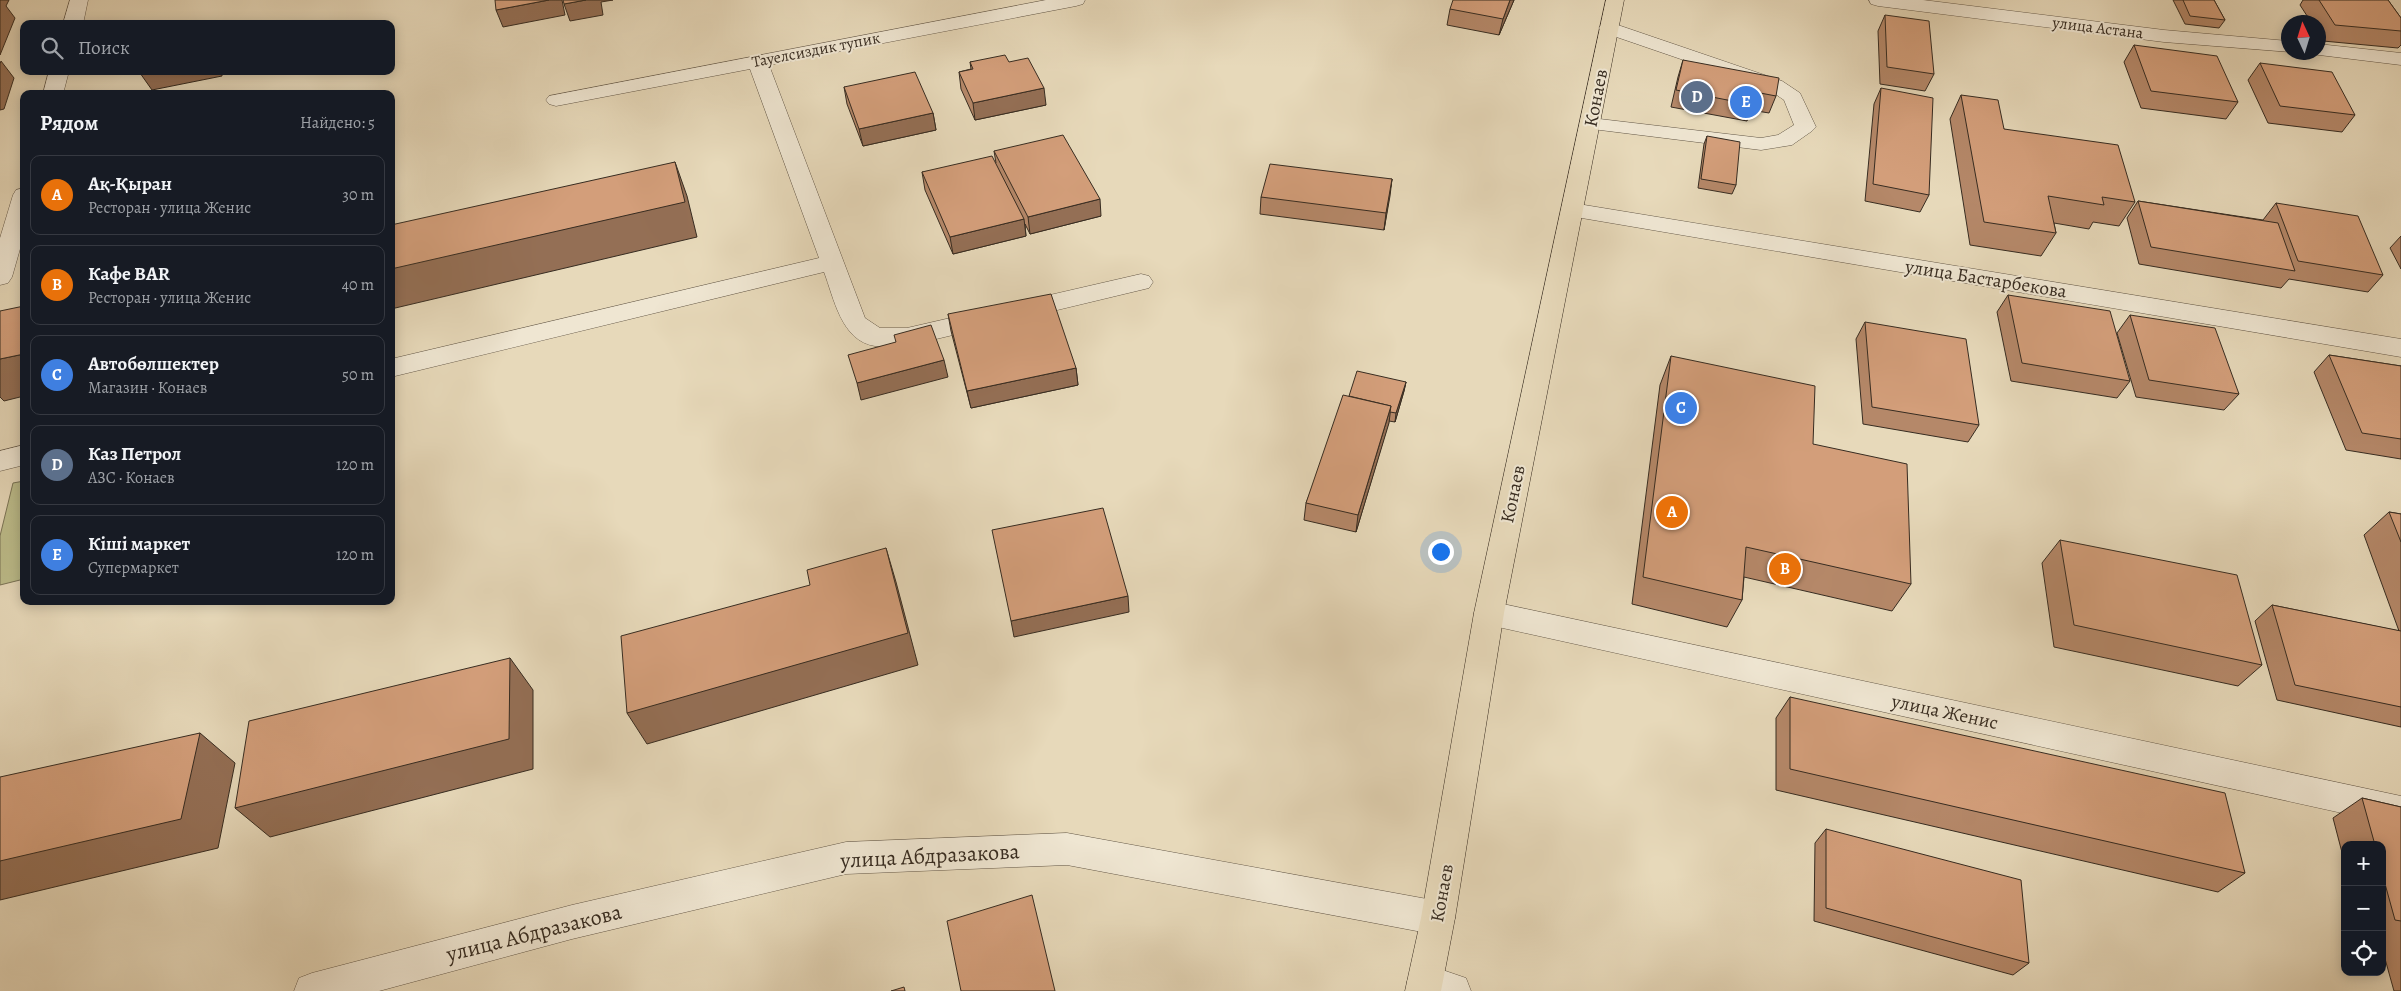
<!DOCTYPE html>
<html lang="ru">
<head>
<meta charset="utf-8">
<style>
  :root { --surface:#171b24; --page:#20242c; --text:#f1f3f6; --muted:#9ea1a6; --line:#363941; --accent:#0f766e }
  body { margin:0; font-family:Alegreya,serif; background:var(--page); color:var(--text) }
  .controls { position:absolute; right:15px; bottom:15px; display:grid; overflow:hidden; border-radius:10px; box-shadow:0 2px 12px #0003 }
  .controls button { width:45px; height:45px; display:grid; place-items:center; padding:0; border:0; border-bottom:1px solid var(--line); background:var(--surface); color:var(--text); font:25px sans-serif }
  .compass { position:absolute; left:2281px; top:15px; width:45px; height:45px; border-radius:50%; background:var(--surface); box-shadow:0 2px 12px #0003; rotate:356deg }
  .you { position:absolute; left:1440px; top:551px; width:18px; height:18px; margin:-12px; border:4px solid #fff; border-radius:50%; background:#1a73e8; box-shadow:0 0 0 8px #1a73e833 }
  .badge { display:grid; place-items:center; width:32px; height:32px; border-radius:50%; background:var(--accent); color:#fff; font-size:16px; font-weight:700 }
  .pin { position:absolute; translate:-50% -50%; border:2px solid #fff; box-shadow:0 1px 5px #0006 }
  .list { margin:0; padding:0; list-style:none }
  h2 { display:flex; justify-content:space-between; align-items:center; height:65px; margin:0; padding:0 20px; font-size:21px }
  h2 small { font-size:16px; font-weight:400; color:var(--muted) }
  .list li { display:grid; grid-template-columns:32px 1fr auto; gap:15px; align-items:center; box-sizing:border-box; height:80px; margin:0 10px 10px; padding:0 10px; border:1px solid var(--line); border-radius:10px }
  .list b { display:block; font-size:19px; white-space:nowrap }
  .list p { margin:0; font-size:16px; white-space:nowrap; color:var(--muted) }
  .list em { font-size:16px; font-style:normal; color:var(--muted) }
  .icon { flex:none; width:28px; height:28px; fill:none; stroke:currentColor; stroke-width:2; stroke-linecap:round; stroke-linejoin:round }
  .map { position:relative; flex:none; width:2401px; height:991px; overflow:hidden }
  .search { position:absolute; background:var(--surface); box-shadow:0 2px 12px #0003; left:20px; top:20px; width:375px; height:55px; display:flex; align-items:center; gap:12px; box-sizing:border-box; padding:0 18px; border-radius:10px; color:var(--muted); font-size:19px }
  .panel { position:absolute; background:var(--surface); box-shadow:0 2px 12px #0003; left:20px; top:90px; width:375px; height:515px; border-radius:10px }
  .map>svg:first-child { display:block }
</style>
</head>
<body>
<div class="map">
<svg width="2401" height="991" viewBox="0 0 2401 991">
  <rect width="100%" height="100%" fill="#e7d9ba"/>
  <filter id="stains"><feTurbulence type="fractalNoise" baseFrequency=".004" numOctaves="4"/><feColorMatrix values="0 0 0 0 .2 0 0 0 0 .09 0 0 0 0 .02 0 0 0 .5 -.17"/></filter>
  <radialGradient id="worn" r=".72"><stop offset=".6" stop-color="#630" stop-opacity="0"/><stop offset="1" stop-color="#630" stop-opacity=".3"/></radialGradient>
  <path fill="#bdbd8b" stroke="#7a7456" d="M 24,481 L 24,579 L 0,585 L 0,536 L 13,483 Z"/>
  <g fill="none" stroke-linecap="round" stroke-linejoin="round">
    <defs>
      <g id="minor">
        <path d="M 70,0 L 88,0 L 83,24 L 63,24 Z"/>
        <path d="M 1046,0 L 1085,0 L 1083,4 L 1076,6 L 769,65 L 865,318 L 880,328 L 907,328 L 1141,274 L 1149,276 L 1153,282 L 1149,288 L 907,346 C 897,346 885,347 875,346 C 841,341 834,298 824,272 L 391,377 L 391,359 L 819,258 L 750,69 L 556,106 L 549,104 L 546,100 L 549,96 Z"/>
        <path d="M 1869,0 L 1923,0 L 2164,30 L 2288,41 L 2290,52 L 2164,42 L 1878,6 L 1871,4 Z"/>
        <path d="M 1609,22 L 1782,81 L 1800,93 L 1816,127 L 1812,131 L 1792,145 L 1761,150 L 1584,128 L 1580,124 L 1584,120 L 1591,118 L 1761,138 L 1778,135 L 1794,125 L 1784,100 L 1768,89 L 1602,32 L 1599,28 L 1602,24 Z"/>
        <path d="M 2318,44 L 2401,53 L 2401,65 L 2311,54 L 2310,52 L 2318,52 Z"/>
        <path d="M 49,71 L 69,71 L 63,94 L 43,94 Z"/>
        <path d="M 24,188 L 24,235 L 12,277 L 8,283 L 0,285 L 0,238 L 13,195 L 16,190 Z"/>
        <path d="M 1572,203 L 2401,339 L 2401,357 L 1564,215 L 1561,210 L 1564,205 Z"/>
        <path d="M 24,445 L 24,465 L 0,471 L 0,451 Z"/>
        <path d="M 1489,601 L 2401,796 L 2401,826 L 1489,625 L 1479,622 L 1474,613 L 1479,604 Z"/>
        <path d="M 1067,833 L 1438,901 L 1450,906 L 1455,918 L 1450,930 L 1438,935 L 1067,865 L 846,874 L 572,939 L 379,991 L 294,991 L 299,978 L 312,973 L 572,905 L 846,842 Z"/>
        <path d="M 1425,964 L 1466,978 L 1471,991 L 1411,991 L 1407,982 L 1412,969 Z"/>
      </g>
      <path id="major" d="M 1606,0 L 1624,0 L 1504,613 L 1455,918 L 1441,991 L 1405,991 L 1421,918 L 1474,613 Z"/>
    </defs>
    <use href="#minor" stroke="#635747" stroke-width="1"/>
    <use href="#major" stroke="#372c21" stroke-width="1"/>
    <use href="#minor" fill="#efe6d2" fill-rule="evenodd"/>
    <use href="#major" fill="#e7d9ba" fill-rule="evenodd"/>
  </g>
  <g fill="#b58869" stroke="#372c21">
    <path d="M 1514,0 L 1499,35 L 1447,25 L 1450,9 Z"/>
    <path d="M 2173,0 L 2214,0 L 2225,20 L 2219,28 L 2185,24 Z"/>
    <path d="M 2303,0 L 2388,0 L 2401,18 L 2401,45 L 2398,48 L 2323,41 L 2318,34 L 2318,22 L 2311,22 L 2300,5 Z"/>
    <path d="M 1885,15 L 1934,74 L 1925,91 L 1880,84 L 1878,31 Z"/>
    <path d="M 2134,45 L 2238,102 L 2226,119 L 2141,108 L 2124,62 Z"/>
    <path d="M 1683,60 L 1776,96 L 1769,113 L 1751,110 L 1747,121 L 1671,107 L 1678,77 Z"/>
    <path d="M 970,62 L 1009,62 L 1046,105 L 975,120 L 961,89 L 959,72 L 971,69 Z"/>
    <path d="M 2260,63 L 2355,115 L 2342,132 L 2268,123 L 2248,80 Z"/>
    <path d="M 844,87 L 933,113 L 936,130 L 863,146 L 847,104 Z"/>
    <path d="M 1881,88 L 1929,195 L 1920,212 L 1865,201 L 1874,104 Z"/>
    <path d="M 1961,95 L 2004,129 L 2135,202 L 2119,226 L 2093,222 L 2089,229 L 2054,223 L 2056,233 L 2041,256 L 1970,245 L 1950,119 Z"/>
    <path d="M 1707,136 L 1736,185 L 1732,194 L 1698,188 L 1704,144 Z"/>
    <path d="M 994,151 L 1101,216 L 1030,234 L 1025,224 L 1026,236 L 953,254 L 925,190 L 922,172 L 996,163 Z"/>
    <path d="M 1392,179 L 1384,230 L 1260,214 L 1261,197 Z"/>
    <path d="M 2138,201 L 2263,220 L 2276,203 L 2383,275 L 2368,292 L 2289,279 L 2281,288 L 2139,264 L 2127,218 Z"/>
    <path d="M 2401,236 L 2401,269 L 2390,248 Z"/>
    <path d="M 2008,295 L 2130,381 L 2117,398 L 2011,381 L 1997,312 Z"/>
    <path d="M 948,314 L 1076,368 L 1078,385 L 971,408 L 951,331 Z"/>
    <path d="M 2130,315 L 2239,394 L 2224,410 L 2136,397 L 2117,333 Z"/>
    <path d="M 1865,322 L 1979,425 L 1968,442 L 1863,424 L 1856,339 Z"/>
    <path d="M 2329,355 L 2401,366 L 2401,459 L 2346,450 L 2314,372 Z"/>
    <path d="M 1671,356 L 1813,444 L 1911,584 L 1892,611 L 1744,577 L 1742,600 L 1727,627 L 1632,604 L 1660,385 Z"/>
    <path d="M 1406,382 L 1404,391 L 1395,422 L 1389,421 L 1356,532 L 1304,520 L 1306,503 L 1349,396 Z"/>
    <path d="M 2389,512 L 2401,514 L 2401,727 L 2277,700 L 2255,621 L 2272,605 L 2399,631 L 2364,535 Z"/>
    <path d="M 2060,540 L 2262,665 L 2238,686 L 2054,647 L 2042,563 Z"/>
    <path d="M 1790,697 L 2245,873 L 2218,892 L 1776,790 L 1776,718 Z"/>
    <path d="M 2362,798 L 2401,807 L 2401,991 L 2394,991 L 2382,948 L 2382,845 L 2345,845 L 2345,864 L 2333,818 Z"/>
    <path d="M 1826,829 L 2029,963 L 2013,975 L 1814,921 L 1815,843 Z"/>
  </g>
  <g fill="#946f55" stroke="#372c21">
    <path d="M 0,0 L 9,0 L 6,6 L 15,18 L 0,55 Z"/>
    <path d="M 549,0 L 562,0 L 565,15 L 503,27 L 496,10 Z"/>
    <path d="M 586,0 L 613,0 L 601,2 L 603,15 L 570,21 L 564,4 Z"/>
    <path d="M 1510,0 L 1514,0 L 1499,35 L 1503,19 Z"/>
    <path d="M 1,61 L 14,78 L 4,109 L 0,110 L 0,64 Z"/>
    <path d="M 148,71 L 222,71 L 222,76 L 152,90 L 140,73 Z"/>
    <path d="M 1044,88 L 1046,105 L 975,120 L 973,103 Z"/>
    <path d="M 933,113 L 936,130 L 863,146 L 859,129 Z"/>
    <path d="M 675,162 L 687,196 L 697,237 L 391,309 L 391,269 Z"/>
    <path d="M 1392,179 L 1390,196 L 1384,230 L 1386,213 Z"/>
    <path d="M 1100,199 L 1101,216 L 1030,234 L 1028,217 Z"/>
    <path d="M 1024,219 L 1026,236 L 953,254 L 950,237 Z"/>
    <path d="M 24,354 L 24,396 L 4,401 L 0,397 L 0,359 Z"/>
    <path d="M 944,360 L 948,377 L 861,400 L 857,383 Z"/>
    <path d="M 1076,368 L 1078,385 L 971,408 L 967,391 Z"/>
    <path d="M 1406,382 L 1404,391 L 1395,422 L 1396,413 Z"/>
    <path d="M 1391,406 L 1389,423 L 1356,532 L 1358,515 Z"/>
    <path d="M 886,548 L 896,582 L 918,665 L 647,744 L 627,713 Z"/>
    <path d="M 1128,596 L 1129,612 L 1014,637 L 1011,621 Z"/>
    <path d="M 510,658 L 533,690 L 533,769 L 270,837 L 235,808 Z"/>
    <path d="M 200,733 L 235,763 L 218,848 L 0,900 L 0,861 Z"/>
  </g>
  <g fill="#d39e7a" stroke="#372c21">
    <path d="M 495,0 L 549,0 L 496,10 Z"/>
    <path d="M 563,0 L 586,0 L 564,4 Z"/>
    <path d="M 1453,0 L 1510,0 L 1503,19 L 1450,9 Z"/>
    <path d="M 2183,0 L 2214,0 L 2225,20 L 2190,16 Z"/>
    <path d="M 2319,0 L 2388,0 L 2401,18 L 2401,31 L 2335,25 Z"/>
    <path d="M 1885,15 L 1929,21 L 1934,74 L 1887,67 Z"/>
    <path d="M 2134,45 L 2217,56 L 2238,102 L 2151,91 Z"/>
    <path d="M 1005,55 L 1009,62 L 1028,58 L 1044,88 L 973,103 L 959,72 L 973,69 L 970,62 Z"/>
    <path d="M 1683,60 L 1779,78 L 1776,96 L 1755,92 L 1753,105 L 1676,90 Z"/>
    <path d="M 2260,63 L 2332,72 L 2355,115 L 2280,106 Z"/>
    <path d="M 915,72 L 933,113 L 859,129 L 844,87 Z"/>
    <path d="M 1881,88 L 1933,98 L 1929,195 L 1873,184 Z"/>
    <path d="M 1961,95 L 1998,100 L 2004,129 L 2118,145 L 2135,202 L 2102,197 L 2104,205 L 2048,196 L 2056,233 L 1984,222 Z"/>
    <path d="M 1063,135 L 1100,199 L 1028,217 L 994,151 Z"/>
    <path d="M 1707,136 L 1740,142 L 1736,185 L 1701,179 Z"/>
    <path d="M 992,156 L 1024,219 L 950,237 L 922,172 Z"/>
    <path d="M 675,162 L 685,202 L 391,269 L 391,225 Z"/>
    <path d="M 1270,164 L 1392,179 L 1386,213 L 1261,197 Z"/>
    <path d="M 2138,201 L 2278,223 L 2295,271 L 2151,247 Z"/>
    <path d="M 2276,203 L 2358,216 L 2383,275 L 2298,261 Z"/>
    <path d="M 1051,294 L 1076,368 L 967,391 L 948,314 Z"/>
    <path d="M 2008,295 L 2110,311 L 2130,381 L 2022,363 Z"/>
    <path d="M 24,306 L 24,354 L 0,359 L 0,311 Z"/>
    <path d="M 2130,315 L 2215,328 L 2239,394 L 2149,380 Z"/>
    <path d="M 1865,322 L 1966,339 L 1979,425 L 1872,407 Z"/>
    <path d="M 931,325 L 944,360 L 857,383 L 848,355 L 896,342 L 894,335 Z"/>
    <path d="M 2329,355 L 2401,366 L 2401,439 L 2362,433 Z"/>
    <path d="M 1671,356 L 1815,386 L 1813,444 L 1907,464 L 1911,584 L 1746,547 L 1742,600 L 1643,577 Z"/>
    <path d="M 1357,371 L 1406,382 L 1396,413 L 1390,412 L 1391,406 L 1349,396 Z"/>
    <path d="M 1343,395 L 1391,406 L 1358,515 L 1306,503 Z"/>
    <path d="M 1103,508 L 1128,596 L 1011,621 L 992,530 Z"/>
    <path d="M 2389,512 L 2401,514 L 2401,542 Z"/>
    <path d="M 2060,540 L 2237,575 L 2262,665 L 2074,625 Z"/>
    <path d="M 886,548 L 908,633 L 627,713 L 621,636 L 810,585 L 807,570 Z"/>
    <path d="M 2272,605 L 2401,631 L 2401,707 L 2295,685 Z"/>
    <path d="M 510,658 L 509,739 L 235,808 L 249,721 Z"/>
    <path d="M 1790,697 L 2225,793 L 2245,873 L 1790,769 Z"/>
    <path d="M 200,733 L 181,819 L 0,861 L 0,777 Z"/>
    <path d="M 2362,798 L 2401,807 L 2401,921 L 2395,920 L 2382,873 L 2382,845 L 2375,845 Z"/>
    <path d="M 1826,829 L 2021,880 L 2029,963 L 1826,908 Z"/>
    <path d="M 1032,895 L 1055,991 L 961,991 L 947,921 Z"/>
    <path d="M 904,987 L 905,991 L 891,991 Z"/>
  </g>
  <g text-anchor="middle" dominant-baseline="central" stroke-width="4" stroke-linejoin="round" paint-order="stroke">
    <g font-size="16" fill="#372c21" stroke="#efe6d2">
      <text transform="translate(2098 28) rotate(7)">улица Астана</text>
      <text transform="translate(816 50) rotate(-11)">Тауелсиздик тупик</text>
    </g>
    <g font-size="19" fill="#372c21" stroke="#efe6d2">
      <text transform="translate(1596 98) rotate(-79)">Конаев</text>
      <text transform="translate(1986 279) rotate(9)">улица Бастарбекова</text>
      <text transform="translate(1513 494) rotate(-78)">Конаев</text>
      <text transform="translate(1945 712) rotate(12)">улица Женис</text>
      <text transform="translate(1442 893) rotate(-80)">Конаев</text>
    </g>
    <g font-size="22" fill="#372c21" stroke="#efe6d2">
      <text transform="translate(930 856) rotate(-3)">улица Абдразакова</text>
      <text transform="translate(534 933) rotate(-14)">улица Абдразакова</text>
    </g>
  </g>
  <rect width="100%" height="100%" filter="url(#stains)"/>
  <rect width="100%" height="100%" fill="url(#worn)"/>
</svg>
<div class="controls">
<button>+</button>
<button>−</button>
<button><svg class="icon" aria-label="locate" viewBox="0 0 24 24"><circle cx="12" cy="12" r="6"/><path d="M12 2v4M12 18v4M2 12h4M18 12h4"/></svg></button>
</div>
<svg class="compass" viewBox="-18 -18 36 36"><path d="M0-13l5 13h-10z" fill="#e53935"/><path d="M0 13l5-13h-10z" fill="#9ea1a6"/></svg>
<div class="you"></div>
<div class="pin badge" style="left:1672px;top:512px;background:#e8710a">A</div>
<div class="pin badge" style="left:1785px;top:569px;background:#e8710a">B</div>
<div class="pin badge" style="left:1681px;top:408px;background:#3f7fe0">C</div>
<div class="pin badge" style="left:1697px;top:97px;background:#5c6f8a">D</div>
<div class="pin badge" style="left:1746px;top:102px;background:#3f7fe0">E</div>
<div class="search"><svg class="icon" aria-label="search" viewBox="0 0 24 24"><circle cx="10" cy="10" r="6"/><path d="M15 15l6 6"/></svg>Поиск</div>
<section class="panel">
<h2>Рядом<small>Найдено: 5</small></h2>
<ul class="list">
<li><span class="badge" style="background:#e8710a">A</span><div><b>Ақ-Қыран</b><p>Ресторан · улица Женис</p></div><em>30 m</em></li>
<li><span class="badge" style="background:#e8710a">B</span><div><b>Кафе BAR</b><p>Ресторан · улица Женис</p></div><em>40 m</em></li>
<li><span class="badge" style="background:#3f7fe0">C</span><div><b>Автобөлшектер</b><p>Магазин · Конаев</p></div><em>50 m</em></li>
<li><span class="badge" style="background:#5c6f8a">D</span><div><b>Каз Петрол</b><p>АЗС · Конаев</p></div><em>120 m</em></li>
<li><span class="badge" style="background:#3f7fe0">E</span><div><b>Кіші маркет</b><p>Супермаркет</p></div><em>120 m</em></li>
</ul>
</section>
</div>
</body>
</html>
